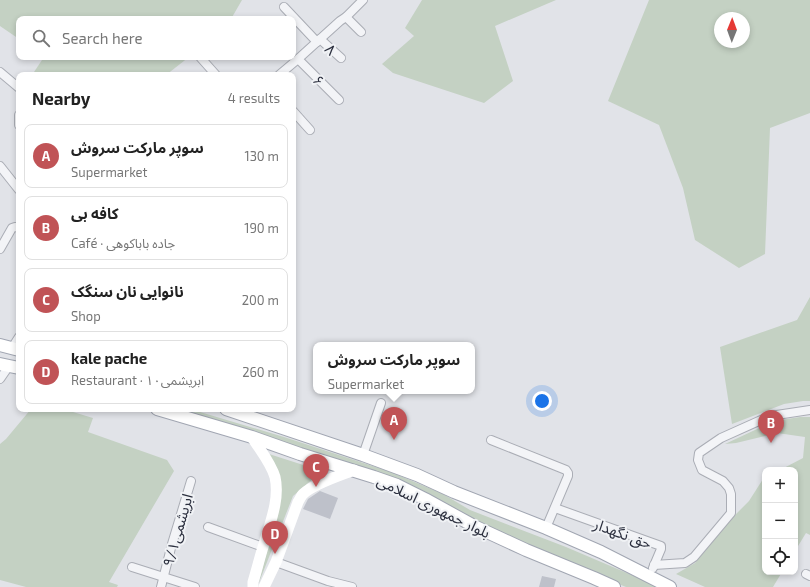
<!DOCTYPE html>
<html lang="en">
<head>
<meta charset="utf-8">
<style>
  :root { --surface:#fff; --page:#f6f6f6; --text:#222; --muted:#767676; --line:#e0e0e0; --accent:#c05356 }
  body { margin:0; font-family:"Exo 2","Noto Sans Arabic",sans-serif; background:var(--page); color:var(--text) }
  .controls { position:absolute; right:12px; bottom:12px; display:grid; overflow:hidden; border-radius:8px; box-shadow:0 2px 6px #0003 }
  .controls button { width:36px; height:36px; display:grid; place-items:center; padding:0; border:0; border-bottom:1px solid var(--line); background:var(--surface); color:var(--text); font:20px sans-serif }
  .compass { position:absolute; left:714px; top:12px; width:36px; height:36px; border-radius:50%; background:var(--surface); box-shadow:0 2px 6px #0003; rotate:1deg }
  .you { position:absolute; left:542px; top:401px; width:14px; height:14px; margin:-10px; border:3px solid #fff; border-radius:50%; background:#1a73e8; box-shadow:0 0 0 6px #1a73e833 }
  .badge { display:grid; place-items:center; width:26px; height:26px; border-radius:50%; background:var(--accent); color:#fff; font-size:13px; font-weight:700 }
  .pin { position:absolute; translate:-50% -33px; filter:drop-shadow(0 1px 2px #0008) }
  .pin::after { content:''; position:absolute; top:21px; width:14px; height:12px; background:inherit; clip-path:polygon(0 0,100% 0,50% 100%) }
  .popup { position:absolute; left:313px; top:342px; width:162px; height:52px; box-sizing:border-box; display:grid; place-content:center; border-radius:8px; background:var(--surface); filter:drop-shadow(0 1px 3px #0005); font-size:13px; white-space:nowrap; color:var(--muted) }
  .popup b { font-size:15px; color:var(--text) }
  .popup::after { content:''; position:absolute; left:50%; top:100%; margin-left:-8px; border:8px solid transparent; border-top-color:var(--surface) }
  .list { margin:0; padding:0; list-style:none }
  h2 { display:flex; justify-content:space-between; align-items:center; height:52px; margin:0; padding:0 16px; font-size:17px }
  h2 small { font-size:13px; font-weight:400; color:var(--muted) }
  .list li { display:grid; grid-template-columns:26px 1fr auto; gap:12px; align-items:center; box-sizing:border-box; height:64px; margin:0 8px 8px; padding:0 8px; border:1px solid var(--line); border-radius:8px }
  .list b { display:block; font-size:15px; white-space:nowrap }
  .list p { margin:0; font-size:13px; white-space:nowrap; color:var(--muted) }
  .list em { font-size:13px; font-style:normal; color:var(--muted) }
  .icon { flex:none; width:22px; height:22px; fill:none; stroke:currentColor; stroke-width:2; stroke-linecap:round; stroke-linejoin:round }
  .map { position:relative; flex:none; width:810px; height:587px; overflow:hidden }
  .search { position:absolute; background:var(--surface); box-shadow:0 2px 6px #0003; left:16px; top:16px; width:280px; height:44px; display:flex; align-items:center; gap:10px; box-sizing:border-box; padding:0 14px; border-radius:8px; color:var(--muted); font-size:15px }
  .panel { position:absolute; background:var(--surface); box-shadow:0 2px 6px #0003; left:16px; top:72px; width:280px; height:340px; border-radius:8px }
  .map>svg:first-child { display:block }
</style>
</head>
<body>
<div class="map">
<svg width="810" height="587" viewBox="0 0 810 587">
  <rect width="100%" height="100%" fill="#e1e3e8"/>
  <g fill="#c4d1c3" fill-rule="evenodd">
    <path d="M 0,0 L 242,0 L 231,19 L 19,19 L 19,39 L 0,26 Z"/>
    <path d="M 422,0 L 556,0 L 495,26 L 513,81 L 484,103 L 393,73 L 382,64 L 414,36 L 405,28 Z"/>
    <path d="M 649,0 L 810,0 L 810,113 L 770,128 L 765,254 L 739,268 L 695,240 L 683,188 L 659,125 L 608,101 ZM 720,18 L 744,18 L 744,42 L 720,42 Z"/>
    <path d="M 44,57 L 189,57 L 166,75 L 32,75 Z"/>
    <path d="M 810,297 L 810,401 L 803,401 L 784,404 L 732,424 L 720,347 L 797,320 Z"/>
    <path d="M 31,409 L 63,409 L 93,418 L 88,432 L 167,460 L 174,471 L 109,582 L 118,585 L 117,587 L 26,587 L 0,580 L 0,444 L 6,439 Z"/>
    <path d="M 174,409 L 190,409 L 284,437 L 391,472 L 443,494 L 470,510 L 566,547 L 634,576 L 657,587 L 626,587 L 579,568 L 334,459 L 298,447 Z"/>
    <path d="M 800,417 L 810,417 L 810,535 L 806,533 L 795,551 L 795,470 L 780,470 L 803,458 L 805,437 L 777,433 L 736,443 L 725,444 L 774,421 Z"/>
    <path d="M 269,454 L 322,471 L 293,496 L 258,585 L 277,513 Z"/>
    <path d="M 765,478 L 765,572 L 782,572 L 773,587 L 705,587 L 676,574 L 695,563 L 728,522 L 749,501 L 763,479 Z"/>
  </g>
  <g fill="#bec1ca">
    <path d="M 320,491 L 338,498 L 330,519 L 303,509 L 308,499 Z"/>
    <path d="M 542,576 L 556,579 L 554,587 L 539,587 Z"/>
  </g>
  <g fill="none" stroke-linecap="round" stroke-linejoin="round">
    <defs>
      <g id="street">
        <path d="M 284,7 L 317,42"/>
        <path d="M 346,17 L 361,32"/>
        <path d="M 320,39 L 341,58"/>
        <path d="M 200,57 L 216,75"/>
        <path d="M 298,59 L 339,100"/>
        <path d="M 0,72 L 19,88"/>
        <path d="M 279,75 L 298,59 L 340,21 L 346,17 L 363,0"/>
        <path d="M 293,111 L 310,130"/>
        <path d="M 19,115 L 19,125"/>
        <path d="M 0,166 L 19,190"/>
        <path d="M 0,249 L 12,228 L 15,227 L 19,228"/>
        <path d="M 12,348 L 19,337"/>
        <path d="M 0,379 L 9,366"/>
        <path d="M 491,440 L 566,470 L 568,473 L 568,476 L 546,528"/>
        <path d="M 363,455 L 381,403"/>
        <path d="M 555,508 L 661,546 L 661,549 L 653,568"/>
        <path d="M 208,527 L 263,547"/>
        <path d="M 276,562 L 328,581 L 352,587"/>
        <path d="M 654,565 L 685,563 L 694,557 L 731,513 L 731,494 L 729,488 L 723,481 L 702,470 L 698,460 L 699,453 L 721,438 L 770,416 L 810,410"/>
        <path d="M 132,567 L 195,587"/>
        <path d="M 806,574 L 810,576"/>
        <path d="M 161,587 L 172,544 L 191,481"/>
      </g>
      <g id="primary">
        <path d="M 0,345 L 19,350"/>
        <path d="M 0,364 L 19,368"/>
        <path d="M 157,409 L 252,437 L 300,454 L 374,477 L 397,485 L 425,499 L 474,526 L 526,550 L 594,578 L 614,587"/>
        <path d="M 226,409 L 363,455 L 417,475 L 454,492 L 546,528 L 601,552 L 670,587"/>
      </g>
    </defs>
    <use href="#street" stroke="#aaadb5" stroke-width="10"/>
    <use href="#primary" stroke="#a1a6b2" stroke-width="14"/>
    <use href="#street" stroke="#f3f4f7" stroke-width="8"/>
    <g stroke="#fff" stroke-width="11">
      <path d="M 252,437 C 260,450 271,463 275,477 C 280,499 270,523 264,544 C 260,556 257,569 253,582 L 253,587"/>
      <path d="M 264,587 L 276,562 L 298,502 C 300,499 301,496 303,494 C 313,484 341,475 354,470"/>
    </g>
    <use href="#primary" stroke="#fff" stroke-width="12"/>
  </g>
  <g text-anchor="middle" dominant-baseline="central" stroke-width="4" stroke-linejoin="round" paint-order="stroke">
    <g font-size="15" fill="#2b2f3e" stroke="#f0f2f5">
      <text transform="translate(331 49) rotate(42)">۸</text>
      <text transform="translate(319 80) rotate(45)">۶</text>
      <text transform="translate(434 506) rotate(26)">بلوار جمهوری اسلامی</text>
      <text transform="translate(177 530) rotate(-74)">۹/۱ابریشمی</text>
      <text transform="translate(623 533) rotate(20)">حق نگهدار</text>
    </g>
  </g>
</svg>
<div class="controls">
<button>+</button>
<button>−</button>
<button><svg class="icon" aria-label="locate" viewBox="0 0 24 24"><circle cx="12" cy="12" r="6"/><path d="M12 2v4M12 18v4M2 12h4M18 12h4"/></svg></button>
</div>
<svg class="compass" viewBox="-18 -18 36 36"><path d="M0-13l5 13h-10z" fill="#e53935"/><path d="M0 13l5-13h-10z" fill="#767676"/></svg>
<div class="you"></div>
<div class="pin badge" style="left:394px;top:440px">A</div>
<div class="popup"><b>سوپر مارکت سروش</b>Supermarket</div>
<div class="pin badge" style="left:771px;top:443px">B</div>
<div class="pin badge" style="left:316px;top:487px">C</div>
<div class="pin badge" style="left:275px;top:554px">D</div>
<div class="search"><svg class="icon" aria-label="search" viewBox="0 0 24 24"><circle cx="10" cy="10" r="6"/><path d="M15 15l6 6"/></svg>Search here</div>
<section class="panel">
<h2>Nearby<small>4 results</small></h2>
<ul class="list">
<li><span class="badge">A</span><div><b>سوپر مارکت سروش</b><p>Supermarket</p></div><em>130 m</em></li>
<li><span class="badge">B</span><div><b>کافه بی</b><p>Café · جاده باباکوهی</p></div><em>190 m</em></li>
<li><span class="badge">C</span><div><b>نانوایی نان سنگک</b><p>Shop</p></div><em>200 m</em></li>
<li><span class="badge">D</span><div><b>kale pache</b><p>Restaurant · ابریشمی۱۰</p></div><em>260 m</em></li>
</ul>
</section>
</div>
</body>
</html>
